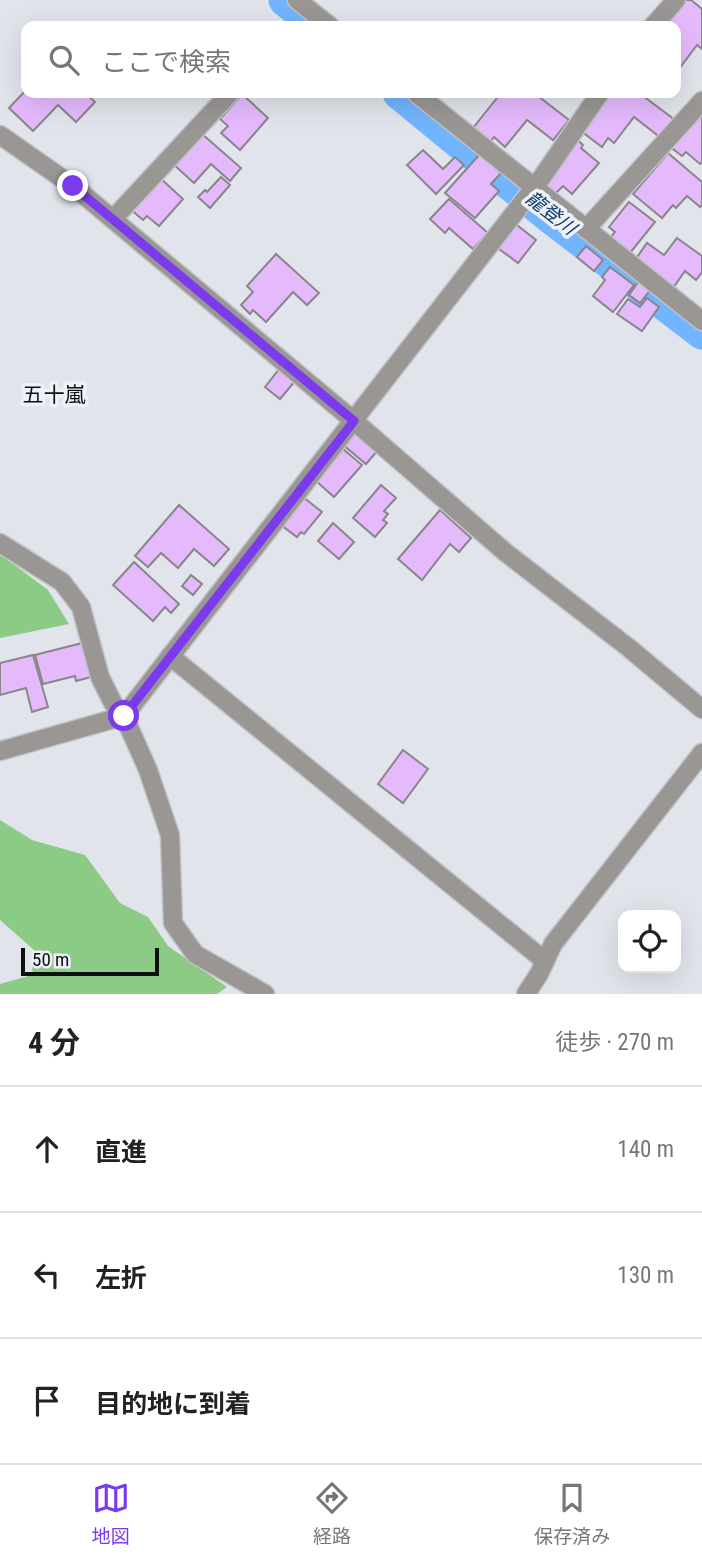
<!DOCTYPE html>
<html lang="ja">
<head>
<meta charset="utf-8">
<style>
  :root { --surface:#fff; --page:#f2f2f2; --text:#222; --muted:#767676; --line:#e0e0e0; --accent:#7c3aed }
  body { margin:0; font-family:"Roboto Condensed","Noto Sans JP",sans-serif; background:var(--page); color:var(--text) }
  .controls { position:absolute; right:21px; bottom:21px; display:grid; overflow:hidden; border-radius:14px; box-shadow:0 7px 28px #0002 }
  .controls button { width:63px; height:63px; display:grid; place-items:center; padding:0; border:0; border-bottom:2px solid var(--line); background:var(--surface); color:var(--text); font:35px sans-serif }
  .scale { position:absolute; left:21px; bottom:18px; width:138px; box-sizing:border-box; padding-left:7px; border:4px solid #0d0f11; border-top:0; font-size:19px; line-height:24px; white-space:nowrap; color:#0d0f11; -webkit-text-stroke:5px #eef1f8; paint-order:stroke }
  .stop { position:absolute; width:21px; height:21px; margin:-16px; border:5px solid #7c3aed; border-radius:50%; background:#fff }
  .stop.end { background:#7c3aed; border-color:#fff; box-shadow:0 2px 7px #0008 }
  .list { margin:0; padding:0; list-style:none }
  h2 { display:flex; justify-content:space-between; align-items:center; height:91px; margin:0; padding:0 28px; font-size:30px }
  h2 small { font-size:23px; font-weight:400; color:var(--muted) }
  .list li { display:grid; grid-template-columns:46px 1fr auto; gap:21px; align-items:center; box-sizing:border-box; height:126px; padding:0 28px; border-top:2px solid var(--line) }
  .list b { display:block; font-size:26px; white-space:nowrap }
  .list em { font-size:23px; font-style:normal; color:var(--muted) }
  .icon { flex:none; width:38px; height:38px; fill:none; stroke:currentColor; stroke-width:2; stroke-linecap:round; stroke-linejoin:round }
  .map { position:relative; flex:none; width:702px; height:994px; overflow:hidden }
  .search { position:absolute; background:var(--surface); box-shadow:0 7px 28px #0002; left:21px; right:21px; top:21px; height:77px; display:flex; align-items:center; gap:18px; box-sizing:border-box; padding:0 24px; border-radius:14px; color:var(--muted); font-size:26px }
  .sheet { height:469px; background:var(--surface) }
  nav { display:flex; justify-content:space-around; align-items:center; box-sizing:border-box; height:98px; border-top:2px solid var(--line); background:var(--surface); font-size:19px; color:var(--muted) }
  nav a { display:grid; justify-items:center; gap:4px }
  nav .on { color:var(--accent) }
  .map>svg:first-child { display:block }
</style>
</head>
<body>
<div class="map">
<svg width="702" height="994" viewBox="0 0 702 994">
  <rect width="100%" height="100%" fill="#e1e4eb"/>
  <g fill="#8ccb85">
    <path d="M 0,554 L 48,590 L 69,624 L 0,638 Z"/>
    <path d="M 0,820 L 32,840 L 85,855 L 120,903 L 148,917 L 168,946 L 227,987 L 217,994 L 0,994 L 0,984 L 32,975 L 34,950 L 0,920 Z"/>
  </g>
  <g fill="none" stroke-linecap="round" stroke-linejoin="round">
    <g stroke="#71b5fe" stroke-width="33">
      <path d="M 285,0 L 318,26"/>
      <path d="M 399,93 L 550,217 L 702,333"/>
    </g>
  </g>
  <g fill="#e5bafd" stroke="#89858b" stroke-width="2">
    <path d="M 682,0 L 691,0 L 702,9 L 702,49 L 697,45 L 676,73 L 676,26 L 663,26 Z"/>
    <path d="M 26,90 L 26,93 L 85,93 L 95,102 L 76,122 L 58,105 L 33,131 L 9,108 Z"/>
    <path d="M 501,93 L 534,93 L 569,120 L 553,140 L 527,120 L 505,147 L 494,137 L 490,142 L 473,128 Z"/>
    <path d="M 610,93 L 639,93 L 675,120 L 661,138 L 634,117 L 614,143 L 608,138 L 602,147 L 581,131 Z"/>
    <path d="M 242,94 L 268,118 L 240,150 L 221,133 L 228,126 L 220,119 Z"/>
    <path d="M 702,106 L 702,162 L 700,164 L 686,152 L 682,156 L 669,146 Z"/>
    <path d="M 201,133 L 241,168 L 230,181 L 211,164 L 194,183 L 173,164 Z"/>
    <path d="M 574,137 L 583,145 L 581,148 L 599,163 L 572,194 L 563,186 L 554,195 L 539,183 Z"/>
    <path d="M 423,150 L 443,169 L 455,157 L 464,165 L 436,194 L 407,165 Z"/>
    <path d="M 668,153 L 702,182 L 702,205 L 700,207 L 687,196 L 676,208 L 673,205 L 662,218 L 633,194 Z"/>
    <path d="M 480,154 L 501,173 L 491,184 L 499,191 L 475,218 L 445,193 Z"/>
    <path d="M 159,177 L 183,199 L 159,226 L 147,216 L 143,220 L 130,209 Z"/>
    <path d="M 221,177 L 230,185 L 210,208 L 198,197 L 205,190 L 207,192 Z"/>
    <path d="M 449,199 L 488,233 L 473,249 L 449,228 L 445,233 L 430,219 Z"/>
    <path d="M 629,202 L 655,222 L 630,253 L 610,238 L 615,232 L 609,227 Z"/>
    <path d="M 513,222 L 536,240 L 518,263 L 495,246 Z"/>
    <path d="M 677,238 L 702,256 L 702,272 L 696,280 L 685,271 L 673,288 L 635,260 L 647,243 L 664,255 Z"/>
    <path d="M 586,246 L 603,260 L 594,271 L 577,257 Z"/>
    <path d="M 276,254 L 319,293 L 307,305 L 293,292 L 266,322 L 253,310 L 250,314 L 241,305 L 253,292 L 247,286 Z"/>
    <path d="M 610,267 L 634,285 L 613,312 L 593,296 L 605,280 L 602,277 Z"/>
    <path d="M 639,281 L 651,289 L 640,303 L 629,295 Z"/>
    <path d="M 647,298 L 659,307 L 642,331 L 617,314 L 628,299 L 640,307 Z"/>
    <path d="M 280,368 L 295,381 L 280,399 L 265,387 Z"/>
    <path d="M 355,428 L 379,449 L 366,464 L 342,444 Z"/>
    <path d="M 343,449 L 362,465 L 334,497 L 316,481 Z"/>
    <path d="M 381,485 L 396,498 L 384,511 L 388,514 L 383,520 L 387,523 L 375,537 L 353,518 Z"/>
    <path d="M 303,497 L 322,512 L 304,534 L 301,532 L 297,537 L 281,525 Z"/>
    <path d="M 179,505 L 229,549 L 214,566 L 194,549 L 178,568 L 161,553 L 148,567 L 135,556 Z"/>
    <path d="M 440,510 L 471,538 L 459,552 L 450,544 L 422,580 L 398,559 Z"/>
    <path d="M 333,523 L 354,542 L 339,559 L 318,541 Z"/>
    <path d="M 134,562 L 179,604 L 171,613 L 165,607 L 153,621 L 113,585 Z"/>
    <path d="M 191,575 L 202,584 L 193,595 L 182,586 Z"/>
    <path d="M 82,643 L 91,677 L 76,681 L 75,676 L 43,684 L 35,655 Z"/>
    <path d="M 33,655 L 48,707 L 32,712 L 26,688 L 0,695 L 0,663 Z"/>
    <path d="M 403,750 L 428,769 L 403,803 L 378,784 Z"/>
  </g>
  <g fill="none" stroke-linecap="round" stroke-linejoin="round">
    <defs>
      <g id="minor">
        <path d="M 297,0 L 330,26"/>
        <path d="M 653,26 L 676,0"/>
        <path d="M 416,93 L 702,321"/>
        <path d="M 0,135 L 73,186 L 354,421 L 505,552 L 629,648 L 702,709"/>
        <path d="M 113,219 L 230,93"/>
        <path d="M 586,229 L 702,101"/>
        <path d="M 0,543 L 62,582 L 81,607 L 100,677 L 113,703 L 124,716 L 148,770 L 170,835 L 173,923 L 195,954 L 265,994"/>
        <path d="M 170,656 L 545,961"/>
        <path d="M 0,751 L 124,716 L 540,180 L 600,93"/>
        <path d="M 526,994 L 539,974 L 553,944 L 702,753"/>
      </g>
    </defs>
    <use href="#minor" stroke="#bfc2c8" stroke-width="21"/>
    <use href="#minor" stroke="#999694" stroke-width="18"/>
  </g>
  <g fill="none" stroke-linecap="round" stroke-linejoin="round">
    <path stroke="#7c3aed" stroke-width="9" d="M 73,186 L 354,421 L 124,716"/>
  </g>
  <g text-anchor="middle" dominant-baseline="central" stroke-width="7" stroke-linejoin="round" paint-order="stroke">
    <g font-size="19" font-style="italic" fill="#093b68" stroke="#eef1f8">
      <text transform="translate(551 213) rotate(38)">龍登川</text>
    </g>
    <g font-size="21" fill="#0d0f11" stroke="#eef1f8">
      <text x="54" y="395">五十嵐</text>
    </g>
  </g>
</svg>
<div class="controls">
<button><svg class="icon" aria-label="locate" viewBox="0 0 24 24"><circle cx="12" cy="12" r="6"/><path d="M12 2v4M12 18v4M2 12h4M18 12h4"/></svg></button>
</div>
<div class="scale">50 m</div>
<div class="stop" style="left:124px;top:716px"></div>
<div class="stop end" style="left:73px;top:186px"></div>
<div class="search"><svg class="icon" aria-label="search" viewBox="0 0 24 24"><circle cx="10" cy="10" r="6"/><path d="M15 15l6 6"/></svg>ここで検索</div>
</div>
<section class="sheet">
<h2>4 分<small>徒歩 · 270 m</small></h2>
<ul class="list">
<li><svg class="icon" aria-label="ahead" viewBox="0 0 24 24"><path d="M12 20V5M6 11l6-6 6 6"/></svg><div><b>直進</b></div><em>140 m</em></li>
<li><svg class="icon" aria-label="left" viewBox="0 0 24 24"><path d="M17 20v-9H6M10 6l-5 5 5 5"/></svg><div><b>左折</b></div><em>130 m</em></li>
<li><svg class="icon" aria-label="arrive" viewBox="0 0 24 24"><path d="M6 21V4h12l-3 4 3 4H6"/></svg><div><b>目的地に到着</b></div></li>
</ul>
</section>
<nav>
<a class="on"><svg class="icon" aria-label="map" viewBox="0 0 24 24"><path d="M3 6l6-2 6 2 6-2v14l-6 2-6-2-6 2zM9 4v14M15 6v14"/></svg>地図</a>
<a><svg class="icon" aria-label="directions" viewBox="0 0 24 24"><path d="M12 3l9 9-9 9-9-9zM9 14v-3h6M13 9l2 2-2 2"/></svg>経路</a>
<a><svg class="icon" aria-label="saved" viewBox="0 0 24 24"><path d="M7 4h10v16l-5-4-5 4z"/></svg>保存済み</a>
</nav>
</body>
</html>
